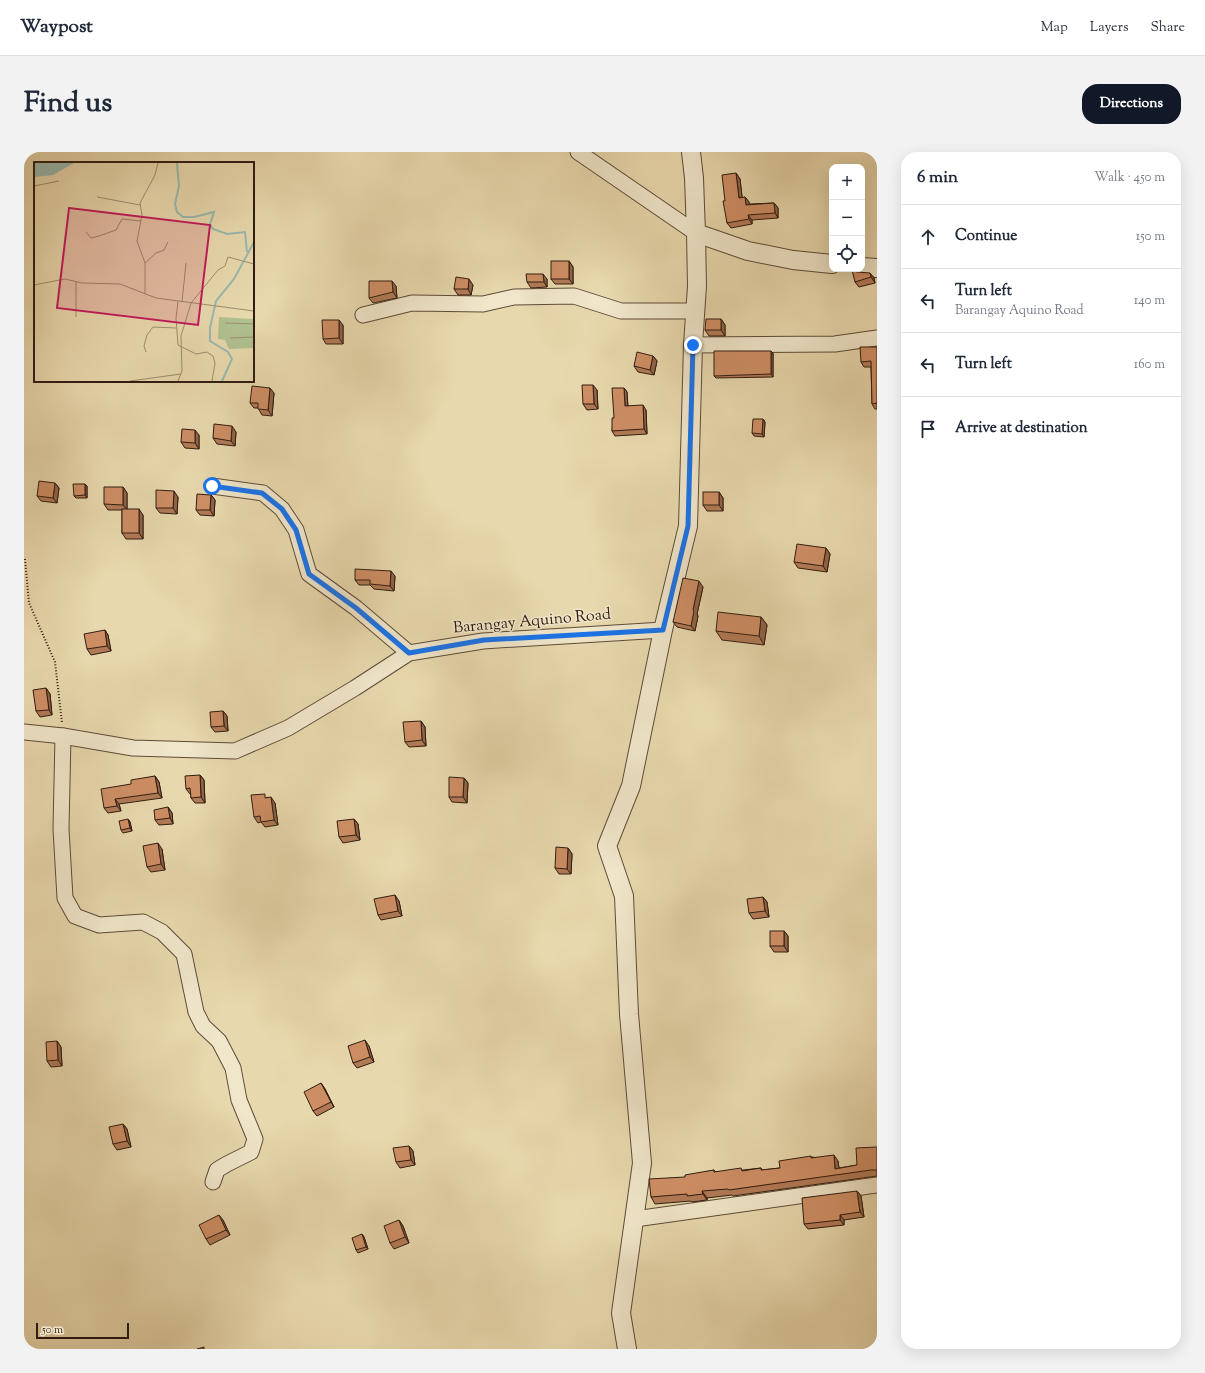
<!DOCTYPE html>
<html lang="en">
<head>
<meta charset="utf-8">
<style>
  :root { --surface:#fff; --page:#f2f2f3; --text:#1f2937; --muted:#747a83; --line:#e0e1e3; --accent:#111827 }
  body { margin:0; font-family:"Sorts Mill Goudy",serif; background:var(--page); color:var(--text) }
  .controls { position:absolute; right:12px; top:12px; display:grid; overflow:hidden; border-radius:8px; box-shadow:0 4px 16px #0002 }
  .controls button { width:36px; height:36px; display:grid; place-items:center; padding:0; border:0; border-bottom:1px solid var(--line); background:var(--surface); color:var(--text); font:20px sans-serif }
  .scale { position:absolute; left:12px; bottom:10px; width:93px; box-sizing:border-box; padding-left:4px; border:2px solid #301c11; border-top:0; font-size:11px; line-height:14px; white-space:nowrap; color:#301c11; -webkit-text-stroke:3px #f0e6ca; paint-order:stroke }
  .stop { position:absolute; width:12px; height:12px; margin:-9px; border:3px solid #1a73e8; border-radius:50%; background:#fff }
  .stop.end { background:#1a73e8; border-color:#fff; box-shadow:0 1px 4px #0008 }
  .list { margin:0; padding:0; list-style:none }
  h2 { display:flex; justify-content:space-between; align-items:center; height:52px; margin:0; padding:0 16px; font-size:17px }
  h2 small { font-size:13px; font-weight:400; color:var(--muted) }
  .list li { display:grid; grid-template-columns:26px 1fr auto; gap:12px; align-items:center; box-sizing:border-box; height:64px; padding:0 16px; border-top:1px solid var(--line) }
  .list b { display:block; font-size:15px; white-space:nowrap }
  .list p { margin:0; font-size:13px; white-space:nowrap; color:var(--muted) }
  .list em { font-size:13px; font-style:normal; color:var(--muted) }
  .icon { flex:none; width:22px; height:22px; fill:none; stroke:currentColor; stroke-width:2; stroke-linecap:round; stroke-linejoin:round }
  .map { position:relative; flex:none; width:853px; height:1197px; overflow:hidden; border-radius:16px }
  header { display:flex; align-items:center; gap:24px; box-sizing:border-box; height:56px; padding:0 20px; background:var(--surface); border-bottom:1px solid var(--line) }
  header strong { font-size:19px }
  nav { display:flex; gap:22px; margin-inline-start:auto; font-size:14px }
  .intro { display:flex; align-items:center; justify-content:space-between; box-sizing:border-box; height:96px; padding:0 24px }
  h1 { margin:0; font-size:28px }
  .button { padding:10px 18px; border-radius:16px; background:var(--accent); color:#fff; font-size:14px; font-weight:700 }
  main { display:flex; gap:24px; padding:0 24px }
  aside { flex:1; background:var(--surface); border-radius:16px; box-shadow:0 4px 16px #0002 }
  .map>svg:first-child { display:block }
</style>
</head>
<body>
<header>
<strong>Waypost</strong>
<nav><a>Map</a><a>Layers</a><a>Share</a></nav>
</header>
<div class="intro"><h1>Find us</h1><a class="button">Directions</a></div>
<main>
<div class="map">
<svg width="853" height="1197" viewBox="0 0 853 1197">
  <rect width="100%" height="100%" fill="#e8d8ad"/>
  <filter id="stains"><feTurbulence type="fractalNoise" baseFrequency=".005" numOctaves="4"/><feColorMatrix values="0 0 0 0 .2 0 0 0 0 .09 0 0 0 0 .02 0 0 0 .5 -.17"/></filter>
  <radialGradient id="worn" r=".72"><stop offset=".6" stop-color="#630" stop-opacity="0"/><stop offset="1" stop-color="#630" stop-opacity=".3"/></radialGradient>
  <g fill="none" stroke-linecap="round" stroke-linejoin="round">
    <defs>
      <g id="minor">
        <path d="M 554,0 L 672,81"/>
        <path d="M 339,163 L 388,151 L 459,152 L 490,145 L 550,144 L 597,159 L 671,159"/>
        <path d="M 669,193 L 811,192 L 853,186"/>
        <path d="M 188,334 L 239,341 L 258,357 L 272,378 L 285,422 L 332,456 L 385,501"/>
        <path d="M 0,580 L 39,584 L 109,596 L 211,599 L 264,576 L 331,536 L 385,501 L 459,489 L 639,478"/>
        <path d="M 39,584 L 37,677 L 41,746 L 51,764 L 75,773 L 119,770 L 138,780 L 160,802 L 172,860 L 179,874 L 195,889 L 209,916 L 215,948 L 231,987 L 227,1000 L 203,1012 L 193,1018 L 189,1030"/>
        <path d="M 611,1067 L 853,1033"/>
      </g>
      <g id="tertiary">
        <path d="M 672,81 L 724,99 L 769,108 L 808,112"/>
        <path d="M 838,115 L 853,116"/>
        <path d="M 603,1197 L 597,1161 L 618,1011 L 605,862 L 600,744 L 583,694 L 607,634 L 639,478 L 664,374 L 669,193 L 673,134 L 672,81 L 670,26 L 667,0"/>
      </g>
    </defs>
    <use href="#minor" stroke="#5e4b38" stroke-width="17"/>
    <use href="#tertiary" stroke="#5e4b38" stroke-width="20"/>
    <path stroke="#301c11" stroke-width="2" stroke-dasharray="1 2" stroke-linecap="butt" d="M 1,407 L 5,451 L 31,510 L 38,571"/>
    <use href="#minor" stroke="#f0e6ca" stroke-width="15"/>
    <use href="#tertiary" stroke="#f0e6ca" stroke-width="18"/>
  </g>
  <g fill="#b17a56" stroke="#301c11">
    <path d="M 712,21 L 716,27 L 718,46 L 721,45 L 725,50 L 725,52 L 750,51 L 754,56 L 754,66 L 728,68 L 728,72 L 707,76 L 703,71 L 701,49 Z"/>
    <path d="M 545,109 L 549,115 L 549,132 L 531,132 L 527,127 Z"/>
    <path d="M 846,121 L 850,126 L 851,131 L 835,135 L 831,130 Z"/>
    <path d="M 523,127 L 523,135 L 507,136 L 503,130 Z"/>
    <path d="M 449,133 L 447,143 L 434,143 L 430,137 Z"/>
    <path d="M 372,134 L 373,146 L 349,151 L 345,146 Z"/>
    <path d="M 697,167 L 701,173 L 701,184 L 685,184 L 681,178 Z"/>
    <path d="M 319,173 L 319,192 L 302,192 L 299,187 Z"/>
    <path d="M 853,195 L 853,257 L 851,257 L 848,252 L 847,215 L 840,215 L 837,210 Z"/>
    <path d="M 749,201 L 749,225 L 692,226 L 690,224 Z"/>
    <path d="M 629,204 L 633,209 L 630,223 L 614,220 L 610,214 Z"/>
    <path d="M 600,236 L 603,240 L 604,254 L 622,258 L 623,282 L 591,284 L 588,279 L 590,266 Z"/>
    <path d="M 573,238 L 574,257 L 563,258 L 559,252 Z"/>
    <path d="M 250,241 L 248,264 L 238,263 L 234,256 L 230,256 L 226,251 Z"/>
    <path d="M 739,267 L 741,270 L 740,285 L 730,284 L 728,281 Z"/>
    <path d="M 212,280 L 211,294 L 193,292 L 189,286 Z"/>
    <path d="M 175,283 L 175,297 L 161,296 L 157,290 Z"/>
    <path d="M 31,331 L 35,336 L 33,351 L 17,349 L 13,344 Z"/>
    <path d="M 63,334 L 63,346 L 52,346 L 50,344 Z"/>
    <path d="M 99,335 L 103,341 L 103,357 L 119,363 L 119,387 L 102,387 L 98,381 L 98,358 L 84,358 L 80,352 Z"/>
    <path d="M 695,340 L 699,346 L 699,359 L 683,359 L 679,353 Z"/>
    <path d="M 187,343 L 191,348 L 190,364 L 176,363 L 172,358 Z"/>
    <path d="M 154,345 L 153,362 L 136,361 L 132,356 Z"/>
    <path d="M 802,396 L 806,402 L 803,420 L 774,416 L 770,410 Z"/>
    <path d="M 371,424 L 370,439 L 350,437 L 346,433 L 335,433 L 331,428 Z"/>
    <path d="M 679,435 L 673,462 L 674,464 L 671,479 L 653,475 L 649,470 Z"/>
    <path d="M 737,465 L 743,473 L 740,493 L 698,488 L 692,479 Z"/>
    <path d="M 81,478 L 84,483 L 87,499 L 67,503 L 63,497 Z"/>
    <path d="M 22,536 L 26,542 L 28,563 L 16,565 L 12,559 Z"/>
    <path d="M 199,559 L 203,564 L 204,579 L 191,580 L 187,575 Z"/>
    <path d="M 397,569 L 401,575 L 402,594 L 385,595 L 381,590 Z"/>
    <path d="M 176,623 L 180,628 L 181,651 L 171,651 L 167,646 L 167,642 L 166,642 L 162,637 Z"/>
    <path d="M 131,624 L 135,630 L 138,646 L 95,652 L 97,659 L 84,661 L 80,656 L 107,632 Z"/>
    <path d="M 440,626 L 444,631 L 443,651 L 428,650 L 425,645 Z"/>
    <path d="M 243,645 L 251,651 L 254,673 L 241,675 L 237,670 L 234,671 L 230,665 Z"/>
    <path d="M 144,655 L 148,661 L 149,672 L 135,673 L 131,668 Z"/>
    <path d="M 104,667 L 106,670 L 108,679 L 99,681 L 97,678 Z"/>
    <path d="M 330,667 L 334,672 L 336,688 L 319,691 L 315,685 Z"/>
    <path d="M 544,696 L 548,702 L 547,722 L 535,722 L 531,716 Z"/>
    <path d="M 138,697 L 141,718 L 127,720 L 123,715 Z"/>
    <path d="M 739,745 L 743,750 L 745,765 L 729,767 L 725,761 Z"/>
    <path d="M 375,749 L 378,764 L 357,768 L 354,763 Z"/>
    <path d="M 760,779 L 764,784 L 764,800 L 750,800 L 746,794 Z"/>
    <path d="M 33,889 L 37,895 L 38,914 L 27,915 L 23,909 Z"/>
    <path d="M 345,894 L 350,910 L 333,916 L 329,911 Z"/>
    <path d="M 297,931 L 301,937 L 310,955 L 293,964 L 289,959 Z"/>
    <path d="M 99,972 L 103,977 L 107,995 L 93,998 L 89,992 Z"/>
    <path d="M 385,994 L 389,999 L 391,1013 L 376,1016 L 372,1010 Z"/>
    <path d="M 853,995 L 853,1024 L 709,1044 L 708,1043 L 683,1046 L 683,1048 L 668,1050 L 667,1049 L 631,1052 L 627,1045 L 661,1025 L 690,1018 L 691,1020 L 719,1018 L 737,1016 L 738,1018 L 756,1016 L 788,1005 L 814,1009 L 815,1016 L 833,1013 Z"/>
    <path d="M 833,1039 L 837,1044 L 840,1065 L 820,1068 L 820,1073 L 784,1077 L 780,1072 Z"/>
    <path d="M 199,1068 L 206,1083 L 186,1093 L 182,1087 Z"/>
    <path d="M 375,1068 L 379,1074 L 385,1091 L 370,1097 L 366,1091 Z"/>
    <path d="M 338,1082 L 340,1085 L 344,1097 L 334,1101 L 332,1098 Z"/>
  </g>
  <g fill="#906346" stroke="#301c11">
    <path d="M 712,21 L 716,27 L 719,52 L 715,46 Z"/>
    <path d="M 721,45 L 725,50 L 726,58 L 722,53 Z"/>
    <path d="M 750,51 L 754,56 L 754,66 L 751,61 Z"/>
    <path d="M 724,63 L 728,68 L 728,72 L 725,67 Z"/>
    <path d="M 545,109 L 549,115 L 549,132 L 545,127 Z"/>
    <path d="M 846,121 L 850,126 L 851,131 L 847,125 Z"/>
    <path d="M 519,122 L 523,127 L 523,135 L 520,130 Z"/>
    <path d="M 445,127 L 449,133 L 447,143 L 444,137 Z"/>
    <path d="M 368,129 L 372,134 L 373,146 L 369,140 Z"/>
    <path d="M 697,167 L 701,173 L 701,184 L 697,178 Z"/>
    <path d="M 315,168 L 319,173 L 319,192 L 315,186 Z"/>
    <path d="M 747,199 L 749,201 L 749,225 L 747,222 Z"/>
    <path d="M 629,204 L 633,209 L 630,223 L 626,218 Z"/>
    <path d="M 569,233 L 573,238 L 574,257 L 570,252 Z"/>
    <path d="M 246,236 L 250,241 L 248,264 L 244,258 Z"/>
    <path d="M 600,236 L 603,240 L 604,259 L 601,254 Z"/>
    <path d="M 619,253 L 622,258 L 623,282 L 620,277 Z"/>
    <path d="M 739,267 L 741,270 L 740,285 L 738,282 Z"/>
    <path d="M 208,274 L 212,280 L 211,294 L 207,289 Z"/>
    <path d="M 171,278 L 175,283 L 175,297 L 171,291 Z"/>
    <path d="M 31,331 L 35,336 L 33,351 L 29,346 Z"/>
    <path d="M 61,332 L 63,334 L 63,346 L 61,343 Z"/>
    <path d="M 99,335 L 103,341 L 103,358 L 99,353 Z"/>
    <path d="M 150,339 L 154,345 L 153,362 L 149,356 Z"/>
    <path d="M 695,340 L 699,346 L 699,359 L 695,353 Z"/>
    <path d="M 187,343 L 191,348 L 190,364 L 186,358 Z"/>
    <path d="M 115,357 L 119,363 L 119,387 L 115,381 Z"/>
    <path d="M 802,396 L 806,402 L 803,420 L 799,414 Z"/>
    <path d="M 367,419 L 371,424 L 370,439 L 366,434 Z"/>
    <path d="M 675,429 L 679,435 L 673,462 L 674,464 L 671,479 L 667,474 L 669,458 Z"/>
    <path d="M 737,465 L 743,473 L 740,493 L 735,484 Z"/>
    <path d="M 81,478 L 84,483 L 87,499 L 83,494 Z"/>
    <path d="M 22,536 L 26,542 L 28,563 L 25,558 Z"/>
    <path d="M 199,559 L 203,564 L 204,579 L 200,574 Z"/>
    <path d="M 397,569 L 401,575 L 402,594 L 398,588 Z"/>
    <path d="M 176,623 L 180,628 L 181,651 L 177,645 Z"/>
    <path d="M 131,624 L 135,630 L 138,646 L 134,641 Z"/>
    <path d="M 440,626 L 444,631 L 443,651 L 439,645 Z"/>
    <path d="M 247,645 L 251,651 L 254,673 L 250,668 Z"/>
    <path d="M 91,647 L 95,652 L 97,659 L 93,654 Z"/>
    <path d="M 144,655 L 148,661 L 149,672 L 146,666 Z"/>
    <path d="M 104,667 L 106,670 L 108,679 L 106,676 Z"/>
    <path d="M 330,667 L 334,672 L 336,688 L 332,683 Z"/>
    <path d="M 134,691 L 138,697 L 141,718 L 137,712 Z"/>
    <path d="M 544,696 L 548,702 L 547,722 L 543,717 Z"/>
    <path d="M 371,743 L 375,749 L 378,764 L 374,759 Z"/>
    <path d="M 739,745 L 743,750 L 745,765 L 741,759 Z"/>
    <path d="M 760,779 L 764,784 L 764,800 L 760,794 Z"/>
    <path d="M 341,888 L 345,894 L 350,910 L 346,905 Z"/>
    <path d="M 33,889 L 37,895 L 38,914 L 34,908 Z"/>
    <path d="M 297,931 L 301,937 L 310,955 L 307,950 Z"/>
    <path d="M 99,972 L 103,977 L 107,995 L 103,989 Z"/>
    <path d="M 385,994 L 389,999 L 391,1013 L 387,1008 Z"/>
    <path d="M 810,1003 L 814,1009 L 816,1023 L 811,1017 Z"/>
    <path d="M 678,1039 L 683,1046 L 683,1048 L 679,1042 Z"/>
    <path d="M 833,1039 L 837,1044 L 840,1065 L 836,1060 Z"/>
    <path d="M 195,1063 L 199,1068 L 206,1083 L 202,1078 Z"/>
    <path d="M 816,1063 L 820,1068 L 820,1073 L 816,1068 Z"/>
    <path d="M 375,1068 L 379,1074 L 385,1091 L 381,1085 Z"/>
    <path d="M 338,1082 L 340,1085 L 344,1097 L 342,1095 Z"/>
  </g>
  <g fill="#ce8e64" stroke="#301c11">
    <path d="M 712,21 L 715,46 L 721,45 L 722,53 L 750,51 L 751,61 L 724,63 L 725,67 L 703,71 L 699,49 L 701,49 L 698,23 Z"/>
    <rect x="527" y="109" width="18" height="18"/>
    <path d="M 828,118 L 833,120 L 846,121 L 847,125 L 831,130 Z"/>
    <path d="M 502,122 L 519,122 L 520,130 L 503,130 Z"/>
    <path d="M 432,125 L 445,127 L 444,137 L 430,137 Z"/>
    <path d="M 345,129 L 368,129 L 369,140 L 345,146 Z"/>
    <path d="M 682,167 L 697,167 L 697,178 L 681,178 Z"/>
    <path d="M 298,168 L 315,168 L 315,186 L 299,187 Z"/>
    <path d="M 836,195 L 853,195 L 853,251 L 848,252 L 847,209 L 837,210 Z"/>
    <path d="M 690,199 L 747,199 L 747,222 L 690,224 Z"/>
    <path d="M 613,200 L 629,204 L 626,218 L 610,214 Z"/>
    <path d="M 558,233 L 569,233 L 570,252 L 559,252 Z"/>
    <path d="M 228,234 L 246,236 L 244,258 L 234,257 L 234,251 L 226,251 Z"/>
    <path d="M 588,236 L 600,236 L 601,254 L 619,253 L 620,277 L 588,279 L 588,266 L 590,266 Z"/>
    <path d="M 729,267 L 739,267 L 738,282 L 728,281 Z"/>
    <path d="M 190,272 L 208,274 L 207,289 L 189,286 Z"/>
    <path d="M 158,277 L 171,278 L 171,291 L 157,290 Z"/>
    <path d="M 15,329 L 31,331 L 29,346 L 13,344 Z"/>
    <path d="M 49,332 L 61,332 L 61,343 L 50,344 Z"/>
    <path d="M 80,335 L 99,335 L 99,353 L 80,352 Z"/>
    <path d="M 132,338 L 150,339 L 149,356 L 132,356 Z"/>
    <rect x="679" y="340" width="16" height="13"/>
    <path d="M 173,342 L 187,343 L 186,358 L 172,358 Z"/>
    <rect x="98" y="357" width="17" height="24"/>
    <path d="M 773,392 L 802,396 L 799,414 L 770,410 Z"/>
    <path d="M 331,417 L 367,419 L 366,434 L 346,432 L 346,428 L 331,428 Z"/>
    <path d="M 659,426 L 675,429 L 669,458 L 670,459 L 667,474 L 649,470 Z"/>
    <path d="M 694,460 L 737,465 L 735,484 L 692,479 Z"/>
    <path d="M 81,478 L 83,494 L 63,497 L 60,482 Z"/>
    <path d="M 22,536 L 25,558 L 12,559 L 9,538 Z"/>
    <path d="M 199,559 L 200,574 L 187,575 L 186,560 Z"/>
    <path d="M 397,569 L 398,588 L 381,590 L 379,570 Z"/>
    <path d="M 176,623 L 177,645 L 167,646 L 166,636 L 162,637 L 161,624 Z"/>
    <path d="M 131,624 L 134,641 L 91,647 L 93,654 L 80,656 L 77,637 L 107,632 L 107,628 Z"/>
    <path d="M 425,625 L 440,626 L 439,645 L 425,645 Z"/>
    <path d="M 241,642 L 241,646 L 247,645 L 250,668 L 237,670 L 236,664 L 230,665 L 227,643 Z"/>
    <path d="M 144,655 L 146,666 L 131,668 L 130,658 Z"/>
    <path d="M 104,667 L 106,676 L 97,678 L 95,669 Z"/>
    <path d="M 330,667 L 332,683 L 315,685 L 313,669 Z"/>
    <path d="M 134,691 L 137,712 L 123,715 L 119,694 Z"/>
    <path d="M 532,695 L 544,696 L 543,717 L 531,716 Z"/>
    <path d="M 371,743 L 374,759 L 354,763 L 350,747 Z"/>
    <path d="M 739,745 L 741,759 L 725,761 L 723,747 Z"/>
    <rect x="746" y="779" width="14" height="15"/>
    <path d="M 341,888 L 346,905 L 329,911 L 324,894 Z"/>
    <path d="M 33,889 L 34,908 L 23,909 L 22,890 Z"/>
    <path d="M 297,931 L 307,950 L 289,959 L 280,940 Z"/>
    <path d="M 99,972 L 103,989 L 89,992 L 85,975 Z"/>
    <path d="M 385,994 L 387,1008 L 372,1010 L 369,996 Z"/>
    <path d="M 853,995 L 853,1019 L 852,1018 L 847,1018 L 705,1038 L 704,1037 L 678,1039 L 679,1042 L 663,1044 L 663,1042 L 627,1045 L 625,1027 L 661,1025 L 661,1023 L 678,1020 L 690,1018 L 690,1020 L 717,1016 L 718,1019 L 737,1016 L 737,1018 L 756,1016 L 755,1009 L 787,1004 L 787,1006 L 810,1003 L 811,1017 L 833,1013 L 832,996 Z"/>
    <path d="M 833,1039 L 836,1060 L 816,1063 L 816,1068 L 780,1072 L 778,1046 Z"/>
    <path d="M 195,1063 L 202,1078 L 182,1087 L 175,1073 Z"/>
    <path d="M 375,1068 L 381,1085 L 366,1091 L 360,1074 Z"/>
    <path d="M 338,1082 L 342,1095 L 332,1098 L 328,1086 Z"/>
    <path d="M 180,1195 L 180,1197 L 173,1197 Z"/>
  </g>
  <g fill="none" stroke-linecap="round" stroke-linejoin="round">
    <path stroke="#1a73e8" stroke-width="5" d="M 188,334 L 238,341 L 258,357 L 272,378 L 285,422 L 332,456 L 385,501 L 460,488 L 639,478 L 664,374 L 669,193"/>
  </g>
  <g text-anchor="middle" dominant-baseline="central" stroke-width="3" stroke-linejoin="round" paint-order="stroke">
    <g font-size="16" fill="#301c11" stroke="#f0e6ca">
      <text transform="translate(508 470) rotate(-5)">Barangay Aquino Road</text>
    </g>
  </g>
  <g transform="translate(10 10)">
    <rect width="220" height="220" fill="#e8d8ad"/>
    <path d="M 185,155 L 220,157 L 220,186 L 195,187 L 191,178 L 184,177 Z" fill="#b0c08f"/>
    <path d="M 0,1 L 40,1 L 19,13 L 0,15 Z" fill="#98b9af"/>
    <path fill="none" stroke="#98b9af" stroke-width="2" d="M 143,1 L 145,24 L 141,42 L 143,50 L 149,55 L 160,55 L 180,50 L 176,62 L 179,67 L 193,72 L 211,70 L 213,90M 188,219 L 198,197 L 194,190 L 176,179 L 176,166 L 182,139 L 200,117 L 220,80"/>
    <path fill="none" stroke="#9e8d6f" stroke-width="1" d="M 0,24 L 25,19M 63,35 L 106,43M 52,70 L 57,76 L 65,74 L 82,68 L 88,57 L 107,59M 111,101 L 122,91 L 130,88 L 134,80M 42,120 L 42,155M 0,123 L 31,117 L 48,121 L 86,122 L 122,136 L 220,149M 111,131 L 111,101 L 103,79 L 108,53 L 106,41 L 121,13 L 124,1M 144,139 L 142,156 L 144,183 L 162,192 L 173,190 L 179,194 L 181,201 L 178,219M 148,140 L 152,101M 191,161 L 220,162M 196,176 L 220,175M 112,190 L 110,184 L 113,173 L 119,165 L 142,166M 96,219 L 147,212M 144,219 L 148,209 L 147,174 L 157,141 L 184,108 L 191,104 L 194,95 L 220,102"/>
    <path fill="#c2185b" fill-opacity="0.15" stroke="#c2185b" stroke-width="2" d="M 35,46 L 176,63 L 164,163 L 23,146 Z"/>
    <rect width="220" height="220" fill="none" stroke="#301c11" stroke-width="2"/>
  </g>
  <rect width="100%" height="100%" filter="url(#stains)"/>
  <rect width="100%" height="100%" fill="url(#worn)"/>
</svg>
<div class="controls">
<button>+</button>
<button>−</button>
<button><svg class="icon" aria-label="locate" viewBox="0 0 24 24"><circle cx="12" cy="12" r="6"/><path d="M12 2v4M12 18v4M2 12h4M18 12h4"/></svg></button>
</div>
<div class="scale">50 m</div>
<div class="stop" style="left:188px;top:334px"></div>
<div class="stop end" style="left:669px;top:193px"></div>
</div>
<aside>
<h2>6 min<small>Walk · 450 m</small></h2>
<ul class="list">
<li><svg class="icon" aria-label="ahead" viewBox="0 0 24 24"><path d="M12 20V5M6 11l6-6 6 6"/></svg><div><b>Continue</b></div><em>150 m</em></li>
<li><svg class="icon" aria-label="left" viewBox="0 0 24 24"><path d="M17 20v-9H6M10 6l-5 5 5 5"/></svg><div><b>Turn left</b><p>Barangay Aquino Road</p></div><em>140 m</em></li>
<li><svg class="icon" aria-label="left" viewBox="0 0 24 24"><path d="M17 20v-9H6M10 6l-5 5 5 5"/></svg><div><b>Turn left</b></div><em>160 m</em></li>
<li><svg class="icon" aria-label="arrive" viewBox="0 0 24 24"><path d="M6 21V4h12l-3 4 3 4H6"/></svg><div><b>Arrive at destination</b></div></li>
</ul>
</aside>
</main>
</body>
</html>
